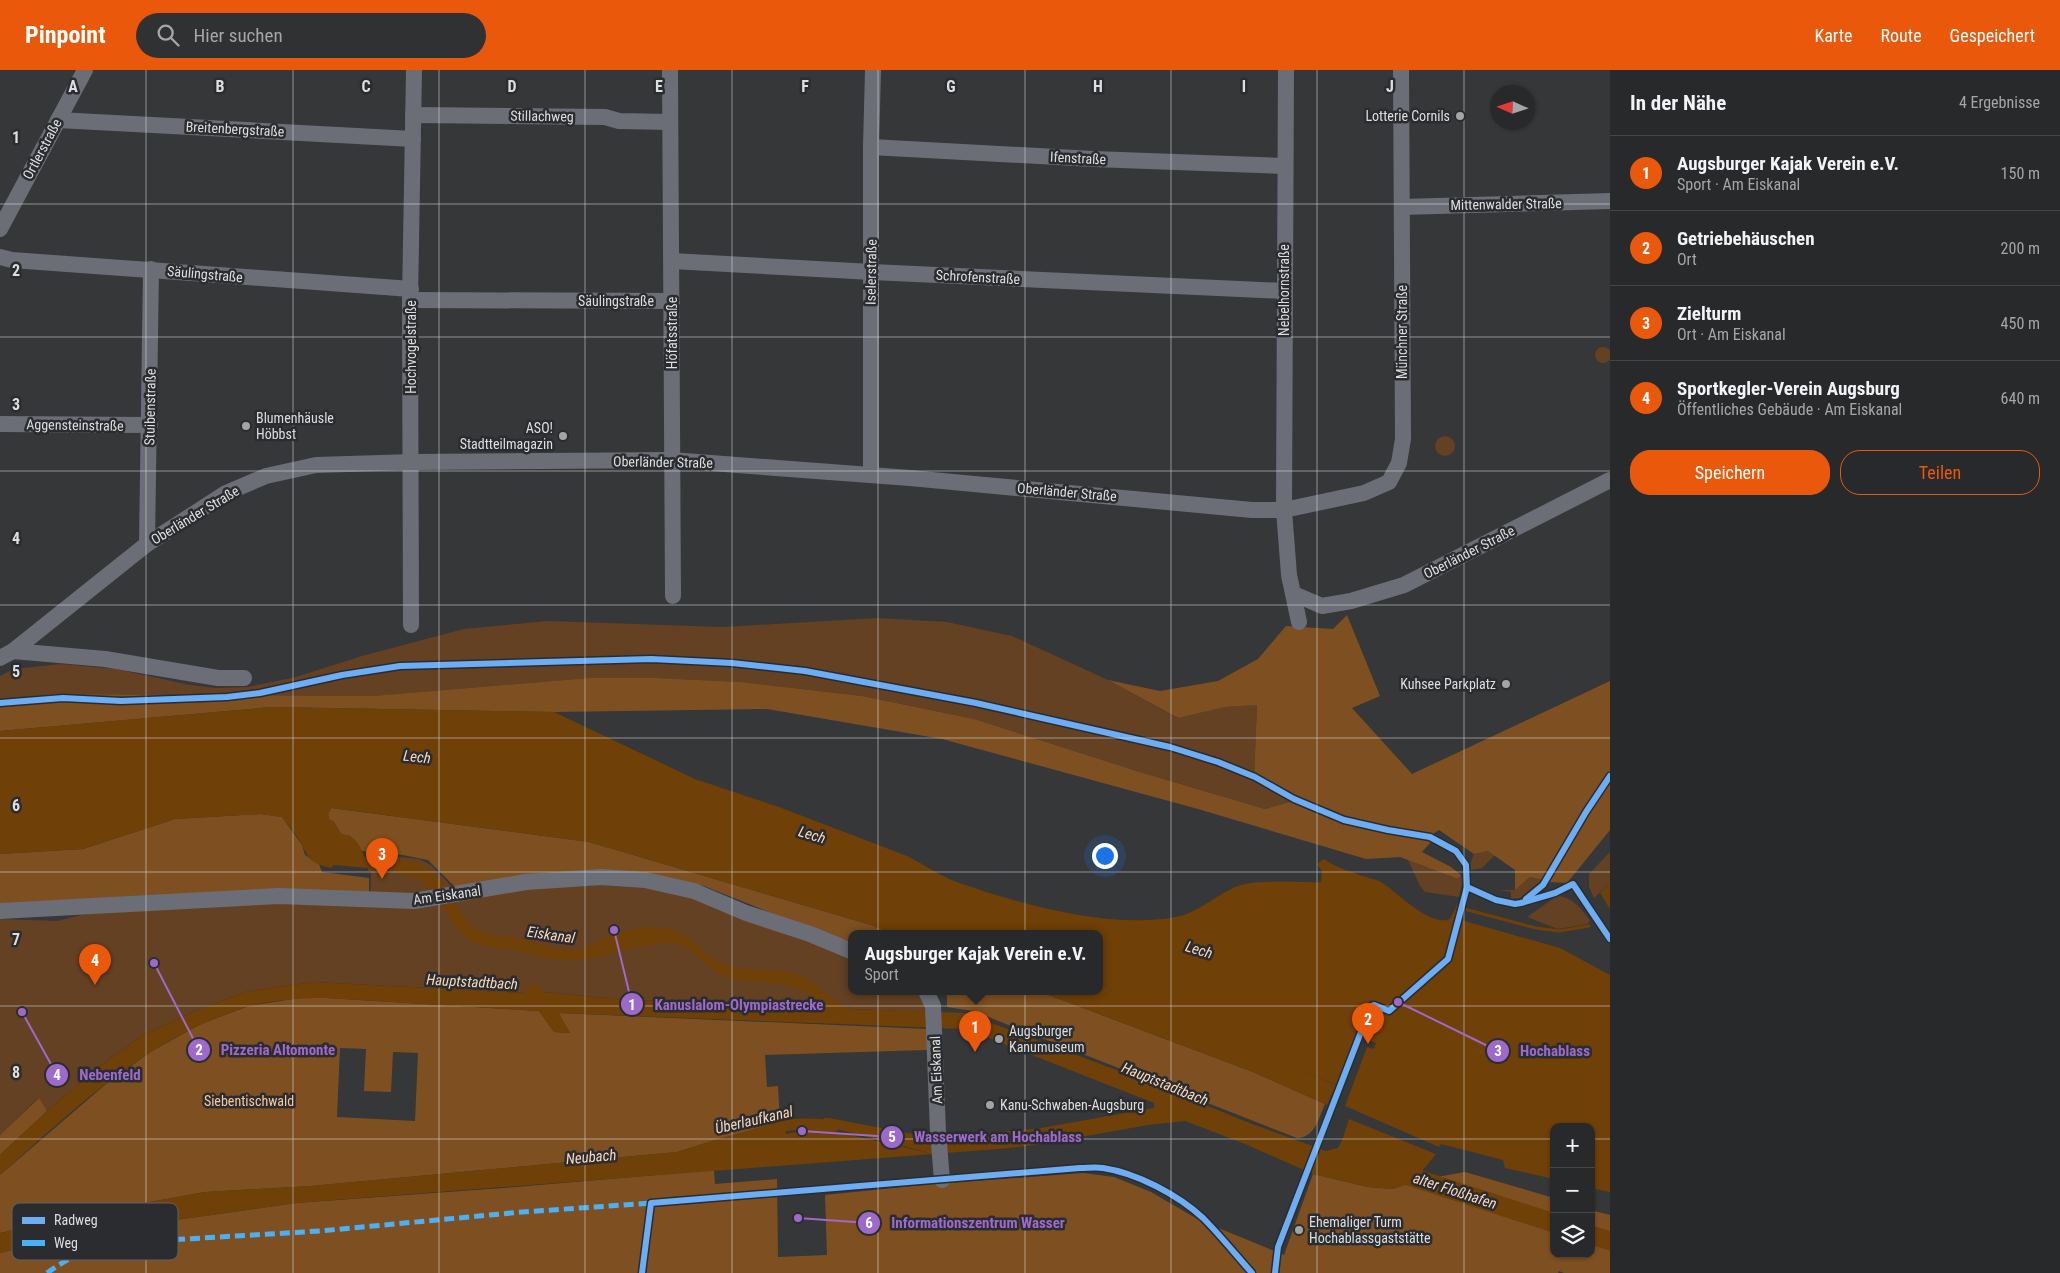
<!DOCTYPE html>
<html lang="de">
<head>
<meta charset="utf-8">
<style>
  :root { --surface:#28292a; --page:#303132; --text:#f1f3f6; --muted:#a5a6a8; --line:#444547; --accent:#ea580c }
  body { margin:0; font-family:"Roboto Condensed",sans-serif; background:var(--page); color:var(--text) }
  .controls { position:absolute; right:15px; bottom:15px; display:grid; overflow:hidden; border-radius:10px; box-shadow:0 1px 4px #0004 }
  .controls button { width:45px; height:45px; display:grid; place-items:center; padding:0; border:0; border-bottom:1px solid var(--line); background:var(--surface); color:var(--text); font:25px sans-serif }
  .compass { position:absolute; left:1490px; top:15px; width:45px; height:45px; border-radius:50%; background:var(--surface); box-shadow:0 1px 4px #0004; rotate:273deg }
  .you { position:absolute; left:1104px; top:785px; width:18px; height:18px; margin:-12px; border:4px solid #fff; border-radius:50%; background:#1a73e8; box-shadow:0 0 0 8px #1a73e833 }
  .badge { display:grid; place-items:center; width:32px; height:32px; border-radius:50%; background:var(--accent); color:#fff; font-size:16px; font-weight:700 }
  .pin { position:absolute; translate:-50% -41px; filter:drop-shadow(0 1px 2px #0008) }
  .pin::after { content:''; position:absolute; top:26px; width:18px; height:15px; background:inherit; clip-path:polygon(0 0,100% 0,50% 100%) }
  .popup { position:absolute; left:848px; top:860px; width:255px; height:65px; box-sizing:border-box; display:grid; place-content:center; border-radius:10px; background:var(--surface); filter:drop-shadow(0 1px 4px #0005); font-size:16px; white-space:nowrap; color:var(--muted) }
  .popup b { font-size:19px; color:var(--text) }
  .popup::after { content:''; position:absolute; left:50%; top:100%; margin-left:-10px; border:10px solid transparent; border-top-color:var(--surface) }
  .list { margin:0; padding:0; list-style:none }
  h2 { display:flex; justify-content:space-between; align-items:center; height:65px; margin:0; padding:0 20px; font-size:21px }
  h2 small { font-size:16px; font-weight:400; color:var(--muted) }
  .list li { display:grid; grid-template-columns:32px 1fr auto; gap:15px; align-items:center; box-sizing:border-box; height:75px; padding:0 20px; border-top:1px solid var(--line) }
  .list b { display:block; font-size:19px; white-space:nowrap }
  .list p { margin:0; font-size:16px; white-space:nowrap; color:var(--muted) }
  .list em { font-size:16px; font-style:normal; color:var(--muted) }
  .actions { display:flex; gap:10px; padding:15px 20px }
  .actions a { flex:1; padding:11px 0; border:1px solid var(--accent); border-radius:20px; text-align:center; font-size:18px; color:var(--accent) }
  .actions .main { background:var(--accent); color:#fff }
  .icon { flex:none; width:28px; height:28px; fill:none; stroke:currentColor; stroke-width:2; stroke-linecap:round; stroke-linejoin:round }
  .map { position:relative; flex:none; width:1610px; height:1203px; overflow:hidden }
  header { display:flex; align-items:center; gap:30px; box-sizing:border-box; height:70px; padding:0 25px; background:var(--accent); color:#fff }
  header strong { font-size:24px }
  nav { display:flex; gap:28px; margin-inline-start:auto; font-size:18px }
  .search { width:350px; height:45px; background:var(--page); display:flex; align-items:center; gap:12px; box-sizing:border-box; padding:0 18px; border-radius:28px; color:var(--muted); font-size:19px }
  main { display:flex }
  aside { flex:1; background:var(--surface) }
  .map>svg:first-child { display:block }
</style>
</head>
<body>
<header>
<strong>Pinpoint</strong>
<div class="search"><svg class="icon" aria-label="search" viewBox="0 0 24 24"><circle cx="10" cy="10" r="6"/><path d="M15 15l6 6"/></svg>Hier suchen</div>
<nav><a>Karte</a><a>Route</a><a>Gespeichert</a></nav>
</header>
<main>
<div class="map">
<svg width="1610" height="1203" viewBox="0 0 1610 1203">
  <rect width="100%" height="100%" fill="#363738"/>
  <g fill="#634122">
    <circle cx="1603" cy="285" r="8"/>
    <circle cx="1445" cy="376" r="10"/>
    <path d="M 877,548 L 947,552 L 1012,566 L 1108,610 L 1177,648 L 1225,637 L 1257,635 L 1254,709 L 1293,731 L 1265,739 L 1143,703 L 974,649 L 862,626 L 741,612 L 656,608 L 589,608 L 373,626 L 52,624 L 0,629 L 0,606 L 14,599 L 61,594 L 116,599 L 190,615 L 216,618 L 248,617 L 296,607 L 362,586 L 464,559 L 547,551 L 723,557 Z"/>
    <path d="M 1488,781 L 1495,785 L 1482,798 L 1471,800 L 1470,794 L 1474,784 Z"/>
    <path d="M 1610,782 L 1610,813 L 1594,828 L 1589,817 L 1589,804 Z"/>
    <path d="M 372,784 L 419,789 L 431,795 L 455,820 L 648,805 L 851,877 L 851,921 L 928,921 L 925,942 L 613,929 L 545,922 L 525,923 L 313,912 L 245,922 L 195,941 L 143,965 L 99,997 L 47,1041 L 38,1028 L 0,1065 L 0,849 L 57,851 L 81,845 L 172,834 L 370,830 Z"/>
    <path d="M 1408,790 L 1458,809 L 1461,805 L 1462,813 L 1459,827 L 1425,822 L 1420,816 Z"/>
    <path d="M 1530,807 L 1552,813 L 1534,818 L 1520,828 L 1511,829 L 1511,822 L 1499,820 L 1515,820 Z"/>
    <path d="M 1557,826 C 1573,827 1580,838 1590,850 L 1588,854 L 1558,859 L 1527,847 Z"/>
  </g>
  <g fill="#7e5021" fill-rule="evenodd">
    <path d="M 1347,545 L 1380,626 L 1352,638 L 1412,704 L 1610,611 L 1610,760 L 1567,813 L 1550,812 L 1530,807 L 1515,820 L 1515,800 L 1488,781 L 1474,784 L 1439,760 L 1434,763 L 1430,773 L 1422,782 L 1451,797 L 1461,805 L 1458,809 L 1400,787 L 1366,789 L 1198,739 L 942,669 L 767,639 L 554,642 L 272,637 L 0,661 L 0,629 L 52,624 L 373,626 L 589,608 L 656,608 L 741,612 L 862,626 L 974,649 L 1143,703 L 1265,739 L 1293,731 L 1254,710 L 1257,635 L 1225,637 L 1178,648 L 1108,610 L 1160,621 L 1218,611 L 1258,589 L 1286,556 L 1333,559 Z"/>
    <path d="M 331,738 L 589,772 L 871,855 L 891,863 L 851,863 L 851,875 L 704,816 L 651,805 L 455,817 L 428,790 L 403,785 L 362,781 L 350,766 L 341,764 L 334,752 L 329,749 L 328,744 Z"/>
    <path d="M 261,744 L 282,747 L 302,775 L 305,785 L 319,794 L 322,802 L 369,808 L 369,822 L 0,834 L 0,784 L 83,779 L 175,749 Z"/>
    <path d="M 947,921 L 1038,921 L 1253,1002 L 1325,1034 C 1319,1047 1315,1068 1297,1068 L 973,941 L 947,937 Z"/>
    <path d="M 299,928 L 326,928 L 539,941 L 554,962 L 570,963 L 558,943 L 927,959 L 927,980 L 765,985 L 767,1017 L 778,1016 L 780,1052 L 712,1071 L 677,1082 L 311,1116 L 205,1122 L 78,1145 L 0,1163 L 0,1105 L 106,1014 L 152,981 L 201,954 L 249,936 ZM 340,978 L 366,979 L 364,1021 L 391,1022 L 393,982 L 418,983 L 415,1051 L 337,1047 Z"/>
    <path d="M 39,1028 L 47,1041 L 0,1085 L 0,1065 Z"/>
    <path d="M 714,1100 L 715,1114 L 777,1109 L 778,1187 L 827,1185 L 825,1125 L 932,1114 L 1083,1103 L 1114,1107 L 1151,1122 L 1199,1150 L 1284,1185 L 1313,1104 L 1368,1117 L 1393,1119 L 1414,1111 L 1465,1102 L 1554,1128 L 1554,1184 L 1591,1184 L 1591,1140 L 1610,1145 L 1610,1203 L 1564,1203 L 1559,1201 L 1558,1203 L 0,1203 L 0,1183 L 76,1164 L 296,1133 L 516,1117 Z"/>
  </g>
  <g fill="#6f4007">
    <path d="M 272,637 L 554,642 L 695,709 L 779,737 L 907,786 C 924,794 939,806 957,812 C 1019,834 1116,861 1180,846 C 1201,841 1221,821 1241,815 C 1262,809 1298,813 1321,812 L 1322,801 L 1317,794 L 1324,789 C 1337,798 1351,802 1366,807 C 1372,809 1379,810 1384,814 C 1399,824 1430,857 1450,849 L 1460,829 L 1445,886 L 1389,937 L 1370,930 L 1337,1015 L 1299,1000 L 1336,1015 L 1327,1035 L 1253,1002 L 1038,921 L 1099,921 L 1099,863 L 891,863 L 871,855 L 589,772 L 331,738 L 328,744 L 329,749 L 334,752 L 341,764 C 358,767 358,774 365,787 C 383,788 408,787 424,796 C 453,810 455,854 487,864 C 496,866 505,866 514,867 C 535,871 558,883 580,879 C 589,877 596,871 604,868 C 620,861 638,857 656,857 C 694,859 695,883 724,894 C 747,903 771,897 795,903 C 814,909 828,927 845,937 L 852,939 L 965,943 L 1151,1013 L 1247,1052 L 1326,1081 L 1338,1078 L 1343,1068 L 1349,1049 L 1436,1084 L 1414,1111 L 1394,1119 L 1368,1117 L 1313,1104 L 1245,1074 L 1185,1051 L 1148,1055 L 1036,1075 L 998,1079 L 296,1133 L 76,1164 L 0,1183 L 0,1163 L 78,1145 L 205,1122 L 311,1116 L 677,1082 L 712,1071 L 785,1050 L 786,1064 L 818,1058 L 818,1051 L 824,1052 L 824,1048 L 829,1048 L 923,1066 L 923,1067 L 1035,1059 L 1154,1038 L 1154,1033 L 966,959 L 559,943 L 570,963 L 554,962 L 539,941 L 326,928 C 301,928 275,930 250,936 C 241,938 231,943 222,946 C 135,979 68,1045 0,1105 L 0,1085 L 47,1041 L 99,997 L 143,965 L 195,941 L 245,922 L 313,912 L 524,923 L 523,921 L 535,913 L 545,922 L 613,929 L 823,938 C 821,934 816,931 813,928 C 784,905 757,917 726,907 C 706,901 695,875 673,874 C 631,872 592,897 550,889 C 538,887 526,882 514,880 C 499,877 483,879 470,871 C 460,864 454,855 448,845 C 420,802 418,805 368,801 L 368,798 L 333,795 L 332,798 C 312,794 309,790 301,773 C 296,764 288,755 282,747 L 261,744 L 175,749 L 83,779 L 0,784 L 0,661 Z"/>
    <path d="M 1610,813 L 1610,839 L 1600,823 Z"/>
    <path d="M 1461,850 L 1560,878 L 1610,905 L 1610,1122 L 1591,1118 L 1591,1057 L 1554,1057 L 1554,1109 L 1505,1098 L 1503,1090 L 1441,1074 L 1439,1077 L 1345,1036 L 1367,977 L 1374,979 L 1376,973 L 1362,968 L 1374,939 L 1390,944 L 1451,890 Z"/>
  </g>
  <path fill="#363738" d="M 818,1056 L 837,1059 L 934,1084 L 819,1058 Z"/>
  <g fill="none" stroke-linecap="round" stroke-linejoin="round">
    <path stroke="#6f4007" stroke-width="3" d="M 1464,839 L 1536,858 L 1559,861 L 1589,856"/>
    <path stroke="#6f4007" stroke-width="11" d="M 770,1059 C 791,1053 812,1053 834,1056"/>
    <g stroke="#6f4007" stroke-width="19">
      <path d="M 1393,1101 L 1554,1153"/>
      <path d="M 1591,1165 L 1610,1171"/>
    </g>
    <g stroke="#6c6e77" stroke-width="16">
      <path d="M 670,0 L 673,526"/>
      <path d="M 1286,0 L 1284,440 L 1289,505 L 1299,552"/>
      <path d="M 413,45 L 605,47 L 619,51 L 670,52"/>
      <path d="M 58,50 L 413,69"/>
      <path d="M 871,77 L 1093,89 L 1284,96"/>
      <path d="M 1402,137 L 1610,131"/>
      <path d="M 0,159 L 85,0"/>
      <path d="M 0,187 L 12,190 L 411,219"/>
      <path d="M 672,191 L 872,202 L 1284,221"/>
      <path d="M 410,230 L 672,231"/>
      <path d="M 0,354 L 150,355"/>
      <path d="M 871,405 L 871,77 L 873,0"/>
      <path d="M 147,474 L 151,199"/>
      <path d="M 1294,524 L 1322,536 L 1351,531 L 1404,515 L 1610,410"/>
      <path d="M 411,555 L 410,230 L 414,0"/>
      <path d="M 13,581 L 105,589 L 218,608 L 244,608"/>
      <path d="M 0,588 L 13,581 L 147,474 L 226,423 L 266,406 L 316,395 L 412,392 L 671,390 L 910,408 L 1252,440 L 1284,440 L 1364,423 L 1389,412 L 1399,393 L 1403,369 L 1401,0"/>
      <path d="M 0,841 L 279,826 L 414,831 L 526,812 L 601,807 L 645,810 L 694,821 L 746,843 L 810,864 L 851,881"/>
      <path d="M 926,921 L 933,936 L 938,1062 L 942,1110"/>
    </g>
    <path stroke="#4cb0f7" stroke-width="5" stroke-dasharray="10 5" stroke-linecap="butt" d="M 47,1203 C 68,1188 92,1176 118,1173 L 320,1161 L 522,1142 L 653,1133"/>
    <defs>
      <g id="cycleway">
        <path d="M 0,633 L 63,628 L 121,631 L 227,627 L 260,623 L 342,605 L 400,596 L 651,589 L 732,593 L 805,601 L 976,633 L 1170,677 L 1218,692 L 1255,707 L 1294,729 L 1344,750 L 1388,760 L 1430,767 L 1456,781 L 1466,795 L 1467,817 L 1448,889 L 1389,941 L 1374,935 L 1371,936 L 1278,1177 L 1275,1203"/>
        <path d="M 1467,817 L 1496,830 L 1515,834 L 1521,833 L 1555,823 L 1573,814 L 1610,869"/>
        <path d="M 1526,829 L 1543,815 L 1586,742 L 1610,706"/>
        <path d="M 642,1203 L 651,1133 L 1080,1098 C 1088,1098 1096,1097 1103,1098 C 1137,1103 1178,1125 1203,1148 C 1220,1165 1236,1185 1252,1203"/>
      </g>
    </defs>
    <use href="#cycleway" stroke="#2b2c2f" stroke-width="9"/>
    <use href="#cycleway" stroke="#6dadf4" stroke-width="6"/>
  </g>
  <path fill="none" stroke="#dddee0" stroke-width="1" stroke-opacity="0.55" d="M 146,0 L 146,1203M 293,0 L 293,1203M 439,0 L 439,1203M 585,0 L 585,1203M 732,0 L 732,1203M 878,0 L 878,1203M 1025,0 L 1025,1203M 1171,0 L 1171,1203M 1317,0 L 1317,1203M 1464,0 L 1464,1203M 0,134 L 1610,134M 0,267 L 1610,267M 0,401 L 1610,401M 0,535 L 1610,535M 0,668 L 1610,668M 0,802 L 1610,802M 0,936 L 1610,936M 0,1069 L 1554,1069M 1591,1069 L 1610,1069"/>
  <g fill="#a3a4a5" stroke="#2b2c2f" stroke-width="2">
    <circle cx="1460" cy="46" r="5"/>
    <circle cx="246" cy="356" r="5"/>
    <circle cx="563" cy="366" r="5"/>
    <circle cx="1506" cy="614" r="5"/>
    <circle cx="999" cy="969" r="5"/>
    <circle cx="990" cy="1035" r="5"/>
    <circle cx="1299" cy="1160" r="5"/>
  </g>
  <g text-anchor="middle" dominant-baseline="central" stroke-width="5" stroke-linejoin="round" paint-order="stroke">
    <g font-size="14" fill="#dddee0" stroke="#2b2c2f">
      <text transform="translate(542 46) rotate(1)">Stillachweg</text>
      <text transform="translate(235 59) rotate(3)">Breitenbergstraße</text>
      <text transform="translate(42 79) rotate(-62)">Ortlerstraße</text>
      <text transform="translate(1078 88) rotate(3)">Ifenstraße</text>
      <text transform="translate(1506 134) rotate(-1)">Mittenwalder Straße</text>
      <text transform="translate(871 202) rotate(-89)">Iselerstraße</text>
      <text transform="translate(205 204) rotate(5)">Säulingstraße</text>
      <text transform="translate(978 207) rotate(3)">Schrofenstraße</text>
      <text transform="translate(1284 220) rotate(-90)">Nebelhornstraße</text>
      <text x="616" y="231">Säulingstraße</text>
      <text transform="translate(1402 262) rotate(-90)">Münchner Straße</text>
      <text transform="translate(672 263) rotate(-90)">Höfatsstraße</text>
      <text transform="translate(411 277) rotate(-90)">Hochvogelstraße</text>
      <text transform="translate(150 337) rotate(-89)">Stuibenstraße</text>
      <text transform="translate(75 355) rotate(1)">Aggensteinstraße</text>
      <text transform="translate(663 392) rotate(1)">Oberländer Straße</text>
      <text transform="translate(1067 422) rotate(5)">Oberländer Straße</text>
      <text transform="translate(195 445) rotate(-31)">Oberländer Straße</text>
      <text transform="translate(1469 482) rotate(-27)">Oberländer Straße</text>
      <text transform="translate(447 825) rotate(-8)">Am Eiskanal</text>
      <text transform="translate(936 1000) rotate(-92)">Am Eiskanal</text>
    </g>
    <g font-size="14" fill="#dddee0" stroke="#2b2c2f" text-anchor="start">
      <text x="1450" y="46" text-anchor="end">Lotterie Cornils</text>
      <text x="256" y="348">Blumenhäusle<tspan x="256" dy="16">Höbbst</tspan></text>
      <text x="553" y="358" text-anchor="end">ASO!<tspan x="553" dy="16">Stadtteilmagazin</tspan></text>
      <text x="1496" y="614" text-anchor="end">Kuhsee Parkplatz</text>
      <text x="1009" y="961">Augsburger<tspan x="1009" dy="16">Kanumuseum</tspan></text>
      <text x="1000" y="1035">Kanu-Schwaben-Augsburg</text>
      <text x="1309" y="1152">Ehemaliger Turm<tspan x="1309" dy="16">Hochablassgaststätte</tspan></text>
    </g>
    <g font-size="14" fill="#f7c79e" stroke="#2b2c2f">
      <text x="249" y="1031">Siebentischwald</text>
    </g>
    <g font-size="15" font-style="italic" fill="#f8d8bd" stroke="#2b2c2f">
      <text transform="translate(417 687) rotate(6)">Lech</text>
      <text transform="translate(812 765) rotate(17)">Lech</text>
      <text transform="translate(551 865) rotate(8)">Eiskanal</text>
      <text transform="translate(1199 880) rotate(17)">Lech</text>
      <text transform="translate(472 912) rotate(3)">Hauptstadtbach</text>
      <text transform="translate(1165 1014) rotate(22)">Hauptstadtbach</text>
      <text transform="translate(754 1050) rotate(-13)">Überlaufkanal</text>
      <text transform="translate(591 1087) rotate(-5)">Neubach</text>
      <text transform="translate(1455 1121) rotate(18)">alter Floßhafen</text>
    </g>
  </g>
  <rect x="12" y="1133" width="166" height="57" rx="8" fill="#2b2c2f" stroke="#606164" stroke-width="1"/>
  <rect x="22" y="1147" width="23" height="7" fill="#6dadf4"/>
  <rect x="22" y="1170" width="23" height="6" fill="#4cb0f7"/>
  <g font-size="14" fill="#dddee0">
    <text x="54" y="1155">Radweg</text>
    <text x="54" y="1178">Weg</text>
  </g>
  <g font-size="16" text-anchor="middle" font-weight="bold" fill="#dddee0" stroke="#2b2c2f" stroke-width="5" stroke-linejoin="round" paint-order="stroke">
    <text x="73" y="22">A</text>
    <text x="220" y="22">B</text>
    <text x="366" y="22">C</text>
    <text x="512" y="22">D</text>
    <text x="659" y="22">E</text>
    <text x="805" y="22">F</text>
    <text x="951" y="22">G</text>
    <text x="1098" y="22">H</text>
    <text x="1244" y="22">I</text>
    <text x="1390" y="22">J</text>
    <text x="16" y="73">1</text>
    <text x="16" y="206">2</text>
    <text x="16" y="340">3</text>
    <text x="16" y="474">4</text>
    <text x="16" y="607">5</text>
    <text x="16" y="741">6</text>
    <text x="16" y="875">7</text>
    <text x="16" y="1008">8</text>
  </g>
  <path fill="none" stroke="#9d6acb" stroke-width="2" d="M614 860L632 934M154 893L199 980M1398 932L1498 981M22 942L57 1005M802 1061L892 1067M798 1148L869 1153"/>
  <g fill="#9d6acb" stroke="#2b2c2f" stroke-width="2">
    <circle cx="614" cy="860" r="5"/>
    <circle cx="154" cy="893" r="5"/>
    <circle cx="1398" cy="932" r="5"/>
    <circle cx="22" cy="942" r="5"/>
    <circle cx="802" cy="1061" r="5"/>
    <circle cx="798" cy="1148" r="5"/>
    <circle cx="632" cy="934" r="12"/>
    <circle cx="199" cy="980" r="12"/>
    <circle cx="1498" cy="981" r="12"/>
    <circle cx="57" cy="1005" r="12"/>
    <circle cx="892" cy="1067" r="12"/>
    <circle cx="869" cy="1153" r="12"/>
  </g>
  <g font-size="15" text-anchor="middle" font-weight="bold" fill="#fff">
    <text x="632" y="940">1</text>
    <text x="199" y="985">2</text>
    <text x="1498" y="986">3</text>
    <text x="57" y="1010">4</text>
    <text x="892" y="1072">5</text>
    <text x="869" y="1158">6</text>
  </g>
  <g font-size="15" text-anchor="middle" font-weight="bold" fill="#9d6acb" stroke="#2b2c2f" stroke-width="5" stroke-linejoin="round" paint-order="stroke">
    <text x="739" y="940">Kanuslalom-Olympiastrecke</text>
    <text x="278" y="985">Pizzeria Altomonte</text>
    <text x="1555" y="986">Hochablass</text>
    <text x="110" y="1010">Nebenfeld</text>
    <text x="998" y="1072">Wasserwerk am Hochablass</text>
    <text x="978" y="1158">Informationszentrum Wasser</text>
  </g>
</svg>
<div class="controls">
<button>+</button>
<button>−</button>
<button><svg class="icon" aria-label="layers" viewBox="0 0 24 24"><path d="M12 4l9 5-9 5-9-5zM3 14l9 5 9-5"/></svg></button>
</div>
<svg class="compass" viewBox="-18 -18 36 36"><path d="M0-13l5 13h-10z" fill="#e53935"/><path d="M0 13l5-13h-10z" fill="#a5a6a8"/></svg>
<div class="you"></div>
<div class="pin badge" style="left:975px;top:982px">1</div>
<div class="popup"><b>Augsburger Kajak Verein e.V.</b>Sport</div>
<div class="pin badge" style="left:1368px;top:974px">2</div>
<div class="pin badge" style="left:382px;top:809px">3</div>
<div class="pin badge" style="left:95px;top:915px">4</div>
</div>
<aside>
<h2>In der Nähe<small>4 Ergebnisse</small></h2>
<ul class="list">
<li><span class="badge">1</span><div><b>Augsburger Kajak Verein e.V.</b><p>Sport · Am Eiskanal</p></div><em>150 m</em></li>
<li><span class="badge">2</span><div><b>Getriebehäuschen</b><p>Ort</p></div><em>200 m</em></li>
<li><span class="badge">3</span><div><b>Zielturm</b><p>Ort · Am Eiskanal</p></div><em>450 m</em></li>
<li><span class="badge">4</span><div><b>Sportkegler-Verein Augsburg</b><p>Öffentliches Gebäude · Am Eiskanal</p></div><em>640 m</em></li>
</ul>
<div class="actions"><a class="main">Speichern</a><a>Teilen</a></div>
</aside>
</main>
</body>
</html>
